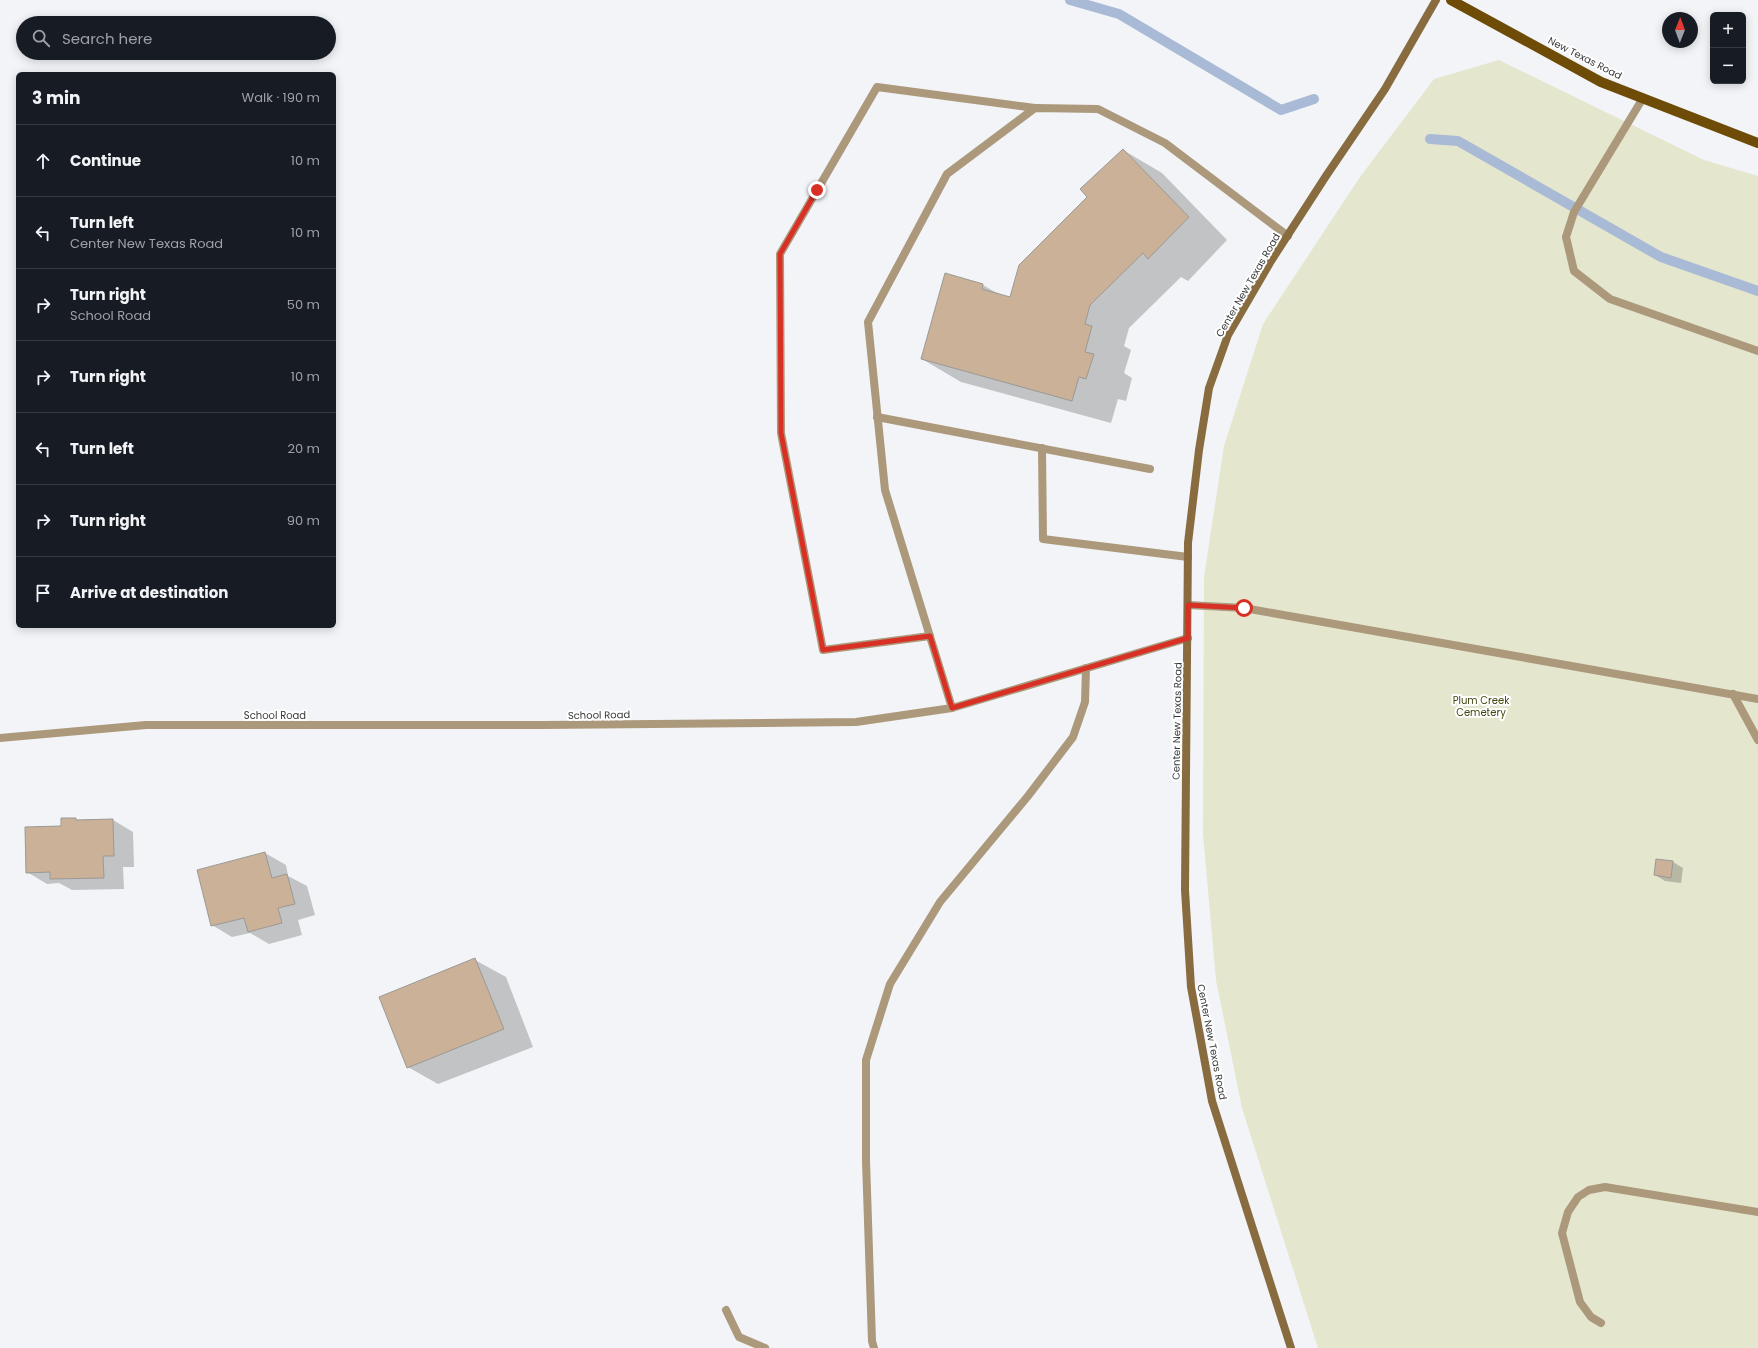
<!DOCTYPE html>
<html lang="en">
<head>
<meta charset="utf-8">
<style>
  :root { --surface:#171b24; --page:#20242c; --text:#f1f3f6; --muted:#9ea1a6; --line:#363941 }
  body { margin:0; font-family:Poppins,sans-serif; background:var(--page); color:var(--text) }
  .controls { position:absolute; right:12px; top:12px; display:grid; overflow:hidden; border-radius:6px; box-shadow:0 2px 10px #0003 }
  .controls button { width:36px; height:36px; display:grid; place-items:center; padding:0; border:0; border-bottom:1px solid var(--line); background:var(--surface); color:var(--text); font:20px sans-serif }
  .compass { position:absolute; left:1662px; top:12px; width:36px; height:36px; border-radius:50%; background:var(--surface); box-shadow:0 2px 10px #0003; rotate:1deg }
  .stop { position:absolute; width:12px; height:12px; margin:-9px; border:3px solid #d93025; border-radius:50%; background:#fff }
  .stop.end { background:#d93025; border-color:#fff; box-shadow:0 1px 4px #0008 }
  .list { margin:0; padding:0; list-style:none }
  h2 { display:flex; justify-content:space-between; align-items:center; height:52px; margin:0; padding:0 16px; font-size:17px }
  h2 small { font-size:13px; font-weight:400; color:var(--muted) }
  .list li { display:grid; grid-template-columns:26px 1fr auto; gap:12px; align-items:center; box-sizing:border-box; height:72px; padding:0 16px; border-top:1px solid var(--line) }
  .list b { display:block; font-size:15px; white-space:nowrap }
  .list p { margin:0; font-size:13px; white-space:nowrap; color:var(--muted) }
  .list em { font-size:13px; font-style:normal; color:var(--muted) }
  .icon { flex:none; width:22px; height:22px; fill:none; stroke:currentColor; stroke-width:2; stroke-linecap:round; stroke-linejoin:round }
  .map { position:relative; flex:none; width:1758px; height:1348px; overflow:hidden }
  .search { position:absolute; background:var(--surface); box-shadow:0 2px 10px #0003; left:16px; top:16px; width:320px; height:44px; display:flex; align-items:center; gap:10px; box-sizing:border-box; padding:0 14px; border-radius:22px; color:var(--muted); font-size:15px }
  .panel { position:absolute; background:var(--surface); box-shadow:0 2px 10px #0003; left:16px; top:72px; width:320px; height:556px; border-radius:6px }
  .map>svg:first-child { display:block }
</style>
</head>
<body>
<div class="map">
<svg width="1758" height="1348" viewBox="0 0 1758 1348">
  <rect width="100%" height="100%" fill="#f2f4f7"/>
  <path fill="#e4e6ce" d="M 1499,60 L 1704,160 L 1758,176 L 1758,1348 L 1318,1348 L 1242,1108 L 1216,980 L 1203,834 L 1204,577 L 1224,446 L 1263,324 L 1360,177 L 1434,79 Z"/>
  <g fill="#0003">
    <path d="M 1123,150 L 1162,173 L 1227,240 L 1188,281 L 1181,277 L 1129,328 L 1124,346 L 1131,350 L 1124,373 L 1132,378 L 1126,401 L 1118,399 L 1111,423 L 961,382 L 922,359 L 946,274 L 983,285 L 1000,295 L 1011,298 Z"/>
    <path d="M 75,819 L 79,821 L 113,820 L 133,832 L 134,867 L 123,867 L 124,889 L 72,890 L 59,883 L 47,884 L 27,872 L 62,827 Z"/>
    <path d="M 265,853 L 286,865 L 288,876 L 307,886 L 315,915 L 298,920 L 302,935 L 269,944 L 250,933 L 232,937 L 212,925 Z"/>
    <path d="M 1657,860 L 1673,862 L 1683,868 L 1681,883 L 1665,881 L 1655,875 Z"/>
    <path d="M 475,960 L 506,977 L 533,1047 L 438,1084 L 408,1067 Z"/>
  </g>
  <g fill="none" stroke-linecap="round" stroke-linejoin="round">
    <g stroke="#a9bad6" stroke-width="10">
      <path d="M 1070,0 L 1119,14 L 1281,110 L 1314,99"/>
      <path d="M 1430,139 L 1458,141 L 1661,257 L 1758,291"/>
    </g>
  </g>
  <g fill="#cab198" stroke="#9b9996">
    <path d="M 1123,149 L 1189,217 L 1148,259 L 1143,253 L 1090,305 L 1085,324 L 1092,326 L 1085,352 L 1094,354 L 1086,379 L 1079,377 L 1072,401 L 921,359 L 945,273 L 983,284 L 982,289 L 1010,297 L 1019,265 L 1087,197 L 1080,189 Z"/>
    <path d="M 61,818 L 76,818 L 76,820 L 113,819 L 114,856 L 103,856 L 104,878 L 50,879 L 50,872 L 26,873 L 25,827 L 61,826 Z"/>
    <path d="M 265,852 L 272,878 L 287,874 L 295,904 L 278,908 L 282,923 L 248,932 L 244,918 L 211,926 L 197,870 Z"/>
    <path d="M 1656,859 L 1673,861 L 1671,878 L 1654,875 Z"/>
    <path d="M 475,958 L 504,1029 L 407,1068 L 379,997 Z"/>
  </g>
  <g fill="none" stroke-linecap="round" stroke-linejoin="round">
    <g stroke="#ac987b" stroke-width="8">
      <path d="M 1643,98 L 1574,212 L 1566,237 L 1574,271 L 1610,299 L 1758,351"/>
      <path d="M 877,417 L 1150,469"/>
      <path d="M 1042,448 L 1043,539 L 1188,557"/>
      <path d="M 1188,605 L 1244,608 L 1758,699"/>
      <path d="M 930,636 L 823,650 L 781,433 L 780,254 L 877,87 L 1035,108"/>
      <path d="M 1733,694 L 1758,740"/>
      <path d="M 952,708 L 885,490 L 868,322 L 947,174 L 1035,108 L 1098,109 L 1165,143 L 1288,236"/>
      <path d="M 726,1310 L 739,1337 L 765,1348"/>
      <path d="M 1601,1323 L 1591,1317 L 1580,1302 L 1562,1233 L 1568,1212 L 1578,1197 L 1589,1190 L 1605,1187 L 1758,1212"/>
      <path d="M 874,1348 L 872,1341 L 866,1161 L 866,1060 L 890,984 L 940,902 L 1028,796 L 1073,737 L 1085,702 L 1086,668"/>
    </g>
    <path stroke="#ac987b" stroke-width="8" d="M 0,738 L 146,725 L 543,725 L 856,722 L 952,708 L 1188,638"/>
    <path stroke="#886c3f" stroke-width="8" d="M 1291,1348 L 1212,1101 L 1191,987 L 1185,890 L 1188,543 L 1199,450 L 1209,388 L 1228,335 L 1271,261 L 1326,176 L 1385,89 L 1436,0"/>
    <path stroke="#6e4c08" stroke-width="10" d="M 1451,0 L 1601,82 L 1758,143"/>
  </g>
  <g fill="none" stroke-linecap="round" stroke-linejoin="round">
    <path stroke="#d93025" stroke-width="5" d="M 817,190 L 780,254 L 781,433 L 823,650 L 930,636 L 952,708 L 1188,638 L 1188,605 L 1244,608"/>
  </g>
  <g text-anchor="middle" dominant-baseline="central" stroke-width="4" stroke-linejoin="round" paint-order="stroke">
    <g font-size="10" fill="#373839" stroke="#fff">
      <text transform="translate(1585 58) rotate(27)">New Texas Road</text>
      <text transform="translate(1248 285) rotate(-60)">Center New Texas Road</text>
      <text x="275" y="715">School Road</text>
      <text transform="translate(599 715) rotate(-1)">School Road</text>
      <text transform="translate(1177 721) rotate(-89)">Center New Texas Road</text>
      <text transform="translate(1212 1042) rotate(79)">Center New Texas Road</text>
    </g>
    <g font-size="10" fill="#444710" stroke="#fff">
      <text x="1481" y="700">Plum Creek<tspan x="1481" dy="12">Cemetery</tspan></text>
    </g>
  </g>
</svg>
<div class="controls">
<button>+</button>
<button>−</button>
</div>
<svg class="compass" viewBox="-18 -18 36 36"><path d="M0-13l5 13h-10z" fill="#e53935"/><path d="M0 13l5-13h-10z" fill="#9ea1a6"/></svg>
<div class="stop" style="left:1244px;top:608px"></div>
<div class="stop end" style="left:817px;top:190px"></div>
<div class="search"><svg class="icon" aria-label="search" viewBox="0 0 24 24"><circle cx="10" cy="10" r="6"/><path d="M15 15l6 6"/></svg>Search here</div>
<section class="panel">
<h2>3 min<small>Walk · 190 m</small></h2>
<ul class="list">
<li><svg class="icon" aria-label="ahead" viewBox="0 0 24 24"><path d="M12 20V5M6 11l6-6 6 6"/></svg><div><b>Continue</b></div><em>10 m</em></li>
<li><svg class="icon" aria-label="left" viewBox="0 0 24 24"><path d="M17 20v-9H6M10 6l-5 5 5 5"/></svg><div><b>Turn left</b><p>Center New Texas Road</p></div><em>10 m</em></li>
<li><svg class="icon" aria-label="right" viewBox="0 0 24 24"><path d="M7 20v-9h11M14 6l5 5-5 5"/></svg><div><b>Turn right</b><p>School Road</p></div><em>50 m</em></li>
<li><svg class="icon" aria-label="right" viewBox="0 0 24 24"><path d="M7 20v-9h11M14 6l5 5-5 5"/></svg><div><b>Turn right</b></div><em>10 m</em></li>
<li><svg class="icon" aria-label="left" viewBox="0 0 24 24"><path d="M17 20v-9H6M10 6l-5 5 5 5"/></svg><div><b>Turn left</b></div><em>20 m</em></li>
<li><svg class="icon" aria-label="right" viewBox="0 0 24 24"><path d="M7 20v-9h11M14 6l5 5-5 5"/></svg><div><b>Turn right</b></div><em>90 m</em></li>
<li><svg class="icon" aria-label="arrive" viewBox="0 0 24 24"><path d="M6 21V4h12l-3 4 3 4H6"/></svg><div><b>Arrive at destination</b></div></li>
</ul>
</section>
</div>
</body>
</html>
